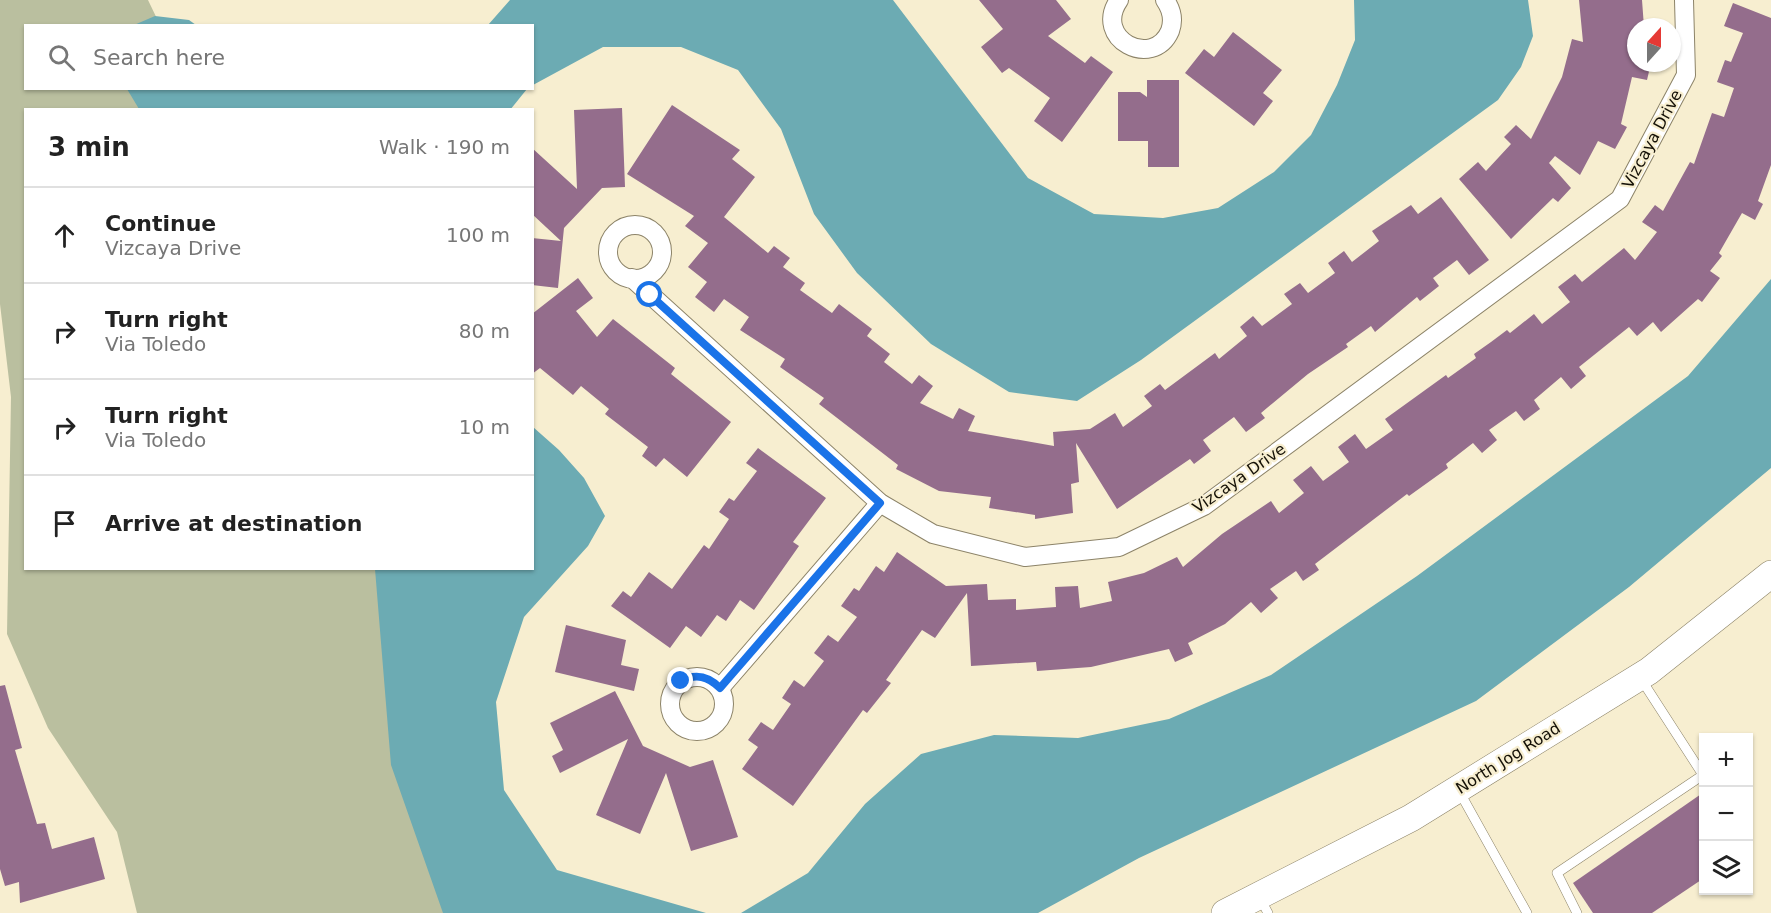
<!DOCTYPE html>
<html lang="en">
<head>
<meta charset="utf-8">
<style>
  :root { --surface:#fff; --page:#f6f6f6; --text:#222; --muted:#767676; --line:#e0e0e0 }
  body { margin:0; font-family:"DejaVu Sans",sans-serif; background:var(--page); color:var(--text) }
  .controls { position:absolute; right:18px; bottom:18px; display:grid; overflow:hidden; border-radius:0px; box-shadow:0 2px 4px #0004 }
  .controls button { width:54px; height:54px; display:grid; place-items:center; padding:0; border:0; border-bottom:2px solid var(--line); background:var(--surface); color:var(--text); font:30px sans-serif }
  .compass { position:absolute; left:1627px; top:18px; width:54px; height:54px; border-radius:50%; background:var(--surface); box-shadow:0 2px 4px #0004; rotate:21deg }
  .stop { position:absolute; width:18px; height:18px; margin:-14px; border:4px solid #1a73e8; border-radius:50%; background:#fff }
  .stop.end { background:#1a73e8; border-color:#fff; box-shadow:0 2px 6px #0008 }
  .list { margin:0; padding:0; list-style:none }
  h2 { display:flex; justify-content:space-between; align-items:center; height:78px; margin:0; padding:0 24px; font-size:26px }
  h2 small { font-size:20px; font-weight:400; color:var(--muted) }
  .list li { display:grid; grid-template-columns:39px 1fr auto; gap:18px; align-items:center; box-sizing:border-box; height:96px; padding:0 24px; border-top:2px solid var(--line) }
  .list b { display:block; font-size:22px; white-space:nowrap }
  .list p { margin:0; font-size:20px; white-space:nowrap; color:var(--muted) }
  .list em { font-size:20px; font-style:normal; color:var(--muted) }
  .icon { flex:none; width:33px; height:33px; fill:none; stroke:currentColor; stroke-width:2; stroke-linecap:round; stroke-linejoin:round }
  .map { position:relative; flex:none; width:1771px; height:913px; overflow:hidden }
  .search { position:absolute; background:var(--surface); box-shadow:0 2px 4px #0004; left:24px; top:24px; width:510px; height:66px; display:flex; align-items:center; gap:15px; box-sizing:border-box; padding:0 21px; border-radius:0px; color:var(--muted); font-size:22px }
  .panel { position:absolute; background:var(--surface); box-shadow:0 2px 4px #0004; left:24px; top:108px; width:510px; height:462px; border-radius:0px }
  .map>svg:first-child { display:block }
</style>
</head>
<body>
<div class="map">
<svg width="1771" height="913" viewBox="0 0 1771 913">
  <rect width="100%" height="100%" fill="#f7eed0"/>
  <path fill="#babf9f" d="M 0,0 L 148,0 L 160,25 L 26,26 L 26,88 L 202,89 L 221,109 L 26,110 L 26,568 L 408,569 L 480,913 L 137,913 L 117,832 L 48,728 L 7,634 L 11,397 L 0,304 Z"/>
  <g fill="#6cabb3">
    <path d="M 510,0 L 893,0 L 1028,178 L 1094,214 L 1163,218 L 1218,208 L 1274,172 L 1311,135 L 1337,85 L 1355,40 L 1354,0 L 1528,0 L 1533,36 L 1521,67 L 1498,100 L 1141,360 L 1077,401 L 1009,392 L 931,344 L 857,273 L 814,214 L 781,129 L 738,70 L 681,47 L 603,47 L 533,85 L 532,26 L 488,25 Z"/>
    <path d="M 155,16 L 189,20 L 196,25 L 134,25 Z"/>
    <path d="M 127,89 L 527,89 L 510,110 L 139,109 Z"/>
    <path d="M 1771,279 L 1771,468 L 1629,587 L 1476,701 L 1139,858 L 1038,913 L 741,913 L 808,873 L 865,804 L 921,754 L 994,735 L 1078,738 L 1169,719 L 1271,675 L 1417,576 L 1688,376 Z"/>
    <path d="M 533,427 L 559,450 L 584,478 L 605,516 L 588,546 L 524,617 L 496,702 L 504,790 L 557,870 L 706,913 L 443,913 L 391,765 L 375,569 L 532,568 Z"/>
  </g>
  <g fill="#946d8c">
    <path d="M 979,0 L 1056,0 L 1071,19 L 1048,36 L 1085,63 L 1091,56 L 1113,72 L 1062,142 L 1034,121 L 1050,98 L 1009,68 L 1002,73 L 981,47 L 1003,29 Z"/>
    <path d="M 1579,0 L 1642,0 L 1644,27 L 1636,27 L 1636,63 L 1651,63 L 1647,80 L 1632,77 L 1621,124 L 1627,127 L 1615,149 L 1598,141 L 1580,175 L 1555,156 L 1549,163 L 1571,188 L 1558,202 L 1553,198 L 1511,239 L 1459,179 L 1478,162 L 1486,171 L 1511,144 L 1504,137 L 1516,125 L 1531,139 L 1562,77 L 1572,39 L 1583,42 Z"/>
    <path d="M 1733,3 L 1771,18 L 1771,165 L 1758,201 L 1763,204 L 1755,220 L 1742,213 L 1719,253 L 1722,256 L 1710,271 L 1720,278 L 1702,302 L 1698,299 L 1661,332 L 1653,322 L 1637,336 L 1629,327 L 1579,367 L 1586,376 L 1571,389 L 1561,377 L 1534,400 L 1540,409 L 1524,421 L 1516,411 L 1489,430 L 1497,440 L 1482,453 L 1473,443 L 1446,464 L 1448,468 L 1409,496 L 1407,494 L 1315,564 L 1319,570 L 1303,581 L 1296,571 L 1270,589 L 1278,598 L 1261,613 L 1251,602 L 1225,624 L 1188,643 L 1193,654 L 1175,662 L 1169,649 L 1091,667 L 1037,671 L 1036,662 L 971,666 L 967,593 L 935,638 L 922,630 L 886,680 L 891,683 L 867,713 L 863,710 L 793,806 L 742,769 L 758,747 L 748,740 L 761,722 L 773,730 L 791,704 L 782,698 L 794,680 L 804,687 L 824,661 L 814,653 L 828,635 L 838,642 L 857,617 L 841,606 L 854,588 L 859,591 L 876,566 L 884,572 L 897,552 L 946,586 L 987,584 L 988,600 L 1016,599 L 1016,610 L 1056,607 L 1055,587 L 1078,586 L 1080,608 L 1112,601 L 1108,582 L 1144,573 L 1177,557 L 1183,567 L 1222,534 L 1271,501 L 1279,513 L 1304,493 L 1293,480 L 1311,466 L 1323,481 L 1349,462 L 1338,447 L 1355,434 L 1366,449 L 1393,430 L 1385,419 L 1446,375 L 1448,378 L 1476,358 L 1474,354 L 1491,342 L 1507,330 L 1510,333 L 1534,314 L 1542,324 L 1570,302 L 1558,287 L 1575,274 L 1582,282 L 1624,248 L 1635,260 L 1657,232 L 1642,222 L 1655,205 L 1663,211 L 1690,162 L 1694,164 L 1712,113 L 1724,117 L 1734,88 L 1717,82 L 1725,60 L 1731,62 L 1743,33 L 1724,26 Z"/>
    <path d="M 1233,32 L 1282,70 L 1263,93 L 1273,101 L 1254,126 L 1185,73 L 1204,49 L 1214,57 Z"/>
    <path d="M 1147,80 L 1179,80 L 1179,167 L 1148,167 L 1148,141 L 1118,141 L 1118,92 L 1140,92 L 1147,97 Z"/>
    <path d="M 672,105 L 740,150 L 732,159 L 755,177 L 724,217 L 768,253 L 774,246 L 790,258 L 783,267 L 805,283 L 800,290 L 832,313 L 839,304 L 872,329 L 867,336 L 890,354 L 884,362 L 912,384 L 919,375 L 933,386 L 920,403 L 953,419 L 959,408 L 975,416 L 968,431 L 1054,446 L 1053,432 L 1090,429 L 1115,413 L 1123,427 L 1152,406 L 1144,396 L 1160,384 L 1165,390 L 1215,353 L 1219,359 L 1247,336 L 1240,327 L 1253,316 L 1262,326 L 1292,304 L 1284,294 L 1300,283 L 1308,293 L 1335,273 L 1328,263 L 1344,251 L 1352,262 L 1379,241 L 1372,231 L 1411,205 L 1418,214 L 1441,197 L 1489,260 L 1469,275 L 1457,260 L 1433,278 L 1439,286 L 1420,301 L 1417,297 L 1375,332 L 1371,326 L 1346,344 L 1348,347 L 1308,374 L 1261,413 L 1265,418 L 1246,432 L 1234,417 L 1203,440 L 1211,451 L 1194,464 L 1190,459 L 1117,509 L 1076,443 L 1079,482 L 1071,484 L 1073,513 L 1035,519 L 1035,515 L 989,508 L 991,497 L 939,491 L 896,469 L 898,465 L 819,404 L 824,398 L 780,367 L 785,359 L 740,330 L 749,317 L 724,299 L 714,312 L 695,297 L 707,282 L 688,267 L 708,243 L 685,226 L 694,216 L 627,174 Z"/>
    <path d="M 622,108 L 625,187 L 602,188 L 564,228 L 558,288 L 532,285 L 532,238 L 561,241 L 532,214 L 532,148 L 577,189 L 574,110 Z"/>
    <path d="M 578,278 L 593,298 L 576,311 L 597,337 L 613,319 L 675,368 L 671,374 L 731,422 L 687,477 L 664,458 L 656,467 L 642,456 L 648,447 L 605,414 L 609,409 L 581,386 L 573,395 L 540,368 L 532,374 L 532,314 Z"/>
    <path d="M 758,448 L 826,498 L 793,542 L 799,546 L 754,610 L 740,600 L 726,621 L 717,615 L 701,637 L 686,626 L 670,648 L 611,606 L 623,591 L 631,597 L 649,572 L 672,589 L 704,545 L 709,549 L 729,519 L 719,512 L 729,498 L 734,501 L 757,471 L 746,463 Z"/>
    <path d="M 566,625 L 626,640 L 621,665 L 639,669 L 634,691 L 555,672 Z"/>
    <path d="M 5,685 L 22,748 L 15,750 L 37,824 L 45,823 L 52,849 L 94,837 L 105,879 L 20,903 L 19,882 L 5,886 L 0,869 L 0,686 Z"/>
    <path d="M 615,691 L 643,746 L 690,767 L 713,760 L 738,837 L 691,851 L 666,773 L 640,834 L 596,815 L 628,739 L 560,773 L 552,756 L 563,750 L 550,723 Z"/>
    <path d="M 1704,792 L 1704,878 L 1652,913 L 1593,913 L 1573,883 Z"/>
  </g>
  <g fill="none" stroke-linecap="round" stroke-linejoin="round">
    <defs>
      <g id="lane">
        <path d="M 1459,791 L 1527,913"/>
        <path d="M 1260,898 L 1268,913"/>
        <path d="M 1577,913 L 1557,873 L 1703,775 L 1641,679"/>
      </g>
      <g id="street">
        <path d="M 1119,0 C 1092,39 1153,70 1170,31 C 1174,20 1172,10 1165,0"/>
        <circle cx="635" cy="252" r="27"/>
        <path d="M 632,278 L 880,503 L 933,534 L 1025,557 L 1119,547 L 1204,506 L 1620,199 L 1686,75 L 1684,0"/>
        <circle cx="697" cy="704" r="27"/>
        <path d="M 720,688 L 880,503"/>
      </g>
      <path id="secondary" d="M 1225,913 L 1411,818 L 1649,671 L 1771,574"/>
    </defs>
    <use href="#lane" stroke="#8c8368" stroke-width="10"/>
    <use href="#street" stroke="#8c8368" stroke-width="20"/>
    <use href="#secondary" stroke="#8c8368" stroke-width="28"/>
    <use href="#lane" stroke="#fff" stroke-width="9"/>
    <use href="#street" stroke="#fff" stroke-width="18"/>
    <use href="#secondary" stroke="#fff" stroke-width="27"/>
  </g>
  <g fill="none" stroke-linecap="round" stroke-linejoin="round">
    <path stroke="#1a73e8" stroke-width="8" d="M 650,295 L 880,503 L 720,688 C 708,676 696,673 681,681"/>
  </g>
  <g text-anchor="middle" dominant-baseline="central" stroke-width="4.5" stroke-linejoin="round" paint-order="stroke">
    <g font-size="16" fill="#151107" stroke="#f7eed0">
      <text transform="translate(1652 139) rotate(-62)">Vizcaya Drive</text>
      <text transform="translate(1239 478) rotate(-35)">Vizcaya Drive</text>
      <text transform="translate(1508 758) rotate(-32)">North Jog Road</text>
    </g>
  </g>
</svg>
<div class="controls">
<button>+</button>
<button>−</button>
<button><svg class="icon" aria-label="layers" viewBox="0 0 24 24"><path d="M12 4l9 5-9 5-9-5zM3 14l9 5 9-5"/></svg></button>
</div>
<svg class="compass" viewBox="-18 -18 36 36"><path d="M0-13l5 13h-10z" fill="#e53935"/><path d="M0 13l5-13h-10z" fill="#767676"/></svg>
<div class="stop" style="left:650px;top:295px"></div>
<div class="stop end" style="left:681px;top:681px"></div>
<div class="search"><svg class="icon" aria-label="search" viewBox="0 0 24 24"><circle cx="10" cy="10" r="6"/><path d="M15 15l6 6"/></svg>Search here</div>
<section class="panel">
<h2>3 min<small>Walk · 190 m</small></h2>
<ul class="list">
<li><svg class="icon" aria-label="ahead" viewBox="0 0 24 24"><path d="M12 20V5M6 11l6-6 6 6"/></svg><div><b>Continue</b><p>Vizcaya Drive</p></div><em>100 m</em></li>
<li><svg class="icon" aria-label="right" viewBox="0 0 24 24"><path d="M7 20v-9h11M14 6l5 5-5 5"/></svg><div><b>Turn right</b><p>Via Toledo</p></div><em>80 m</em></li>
<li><svg class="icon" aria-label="right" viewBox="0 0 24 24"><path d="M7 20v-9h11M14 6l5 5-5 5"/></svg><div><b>Turn right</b><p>Via Toledo</p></div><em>10 m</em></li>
<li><svg class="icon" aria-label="arrive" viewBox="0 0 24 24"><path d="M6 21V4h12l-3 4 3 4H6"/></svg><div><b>Arrive at destination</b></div></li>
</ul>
</section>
</div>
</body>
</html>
